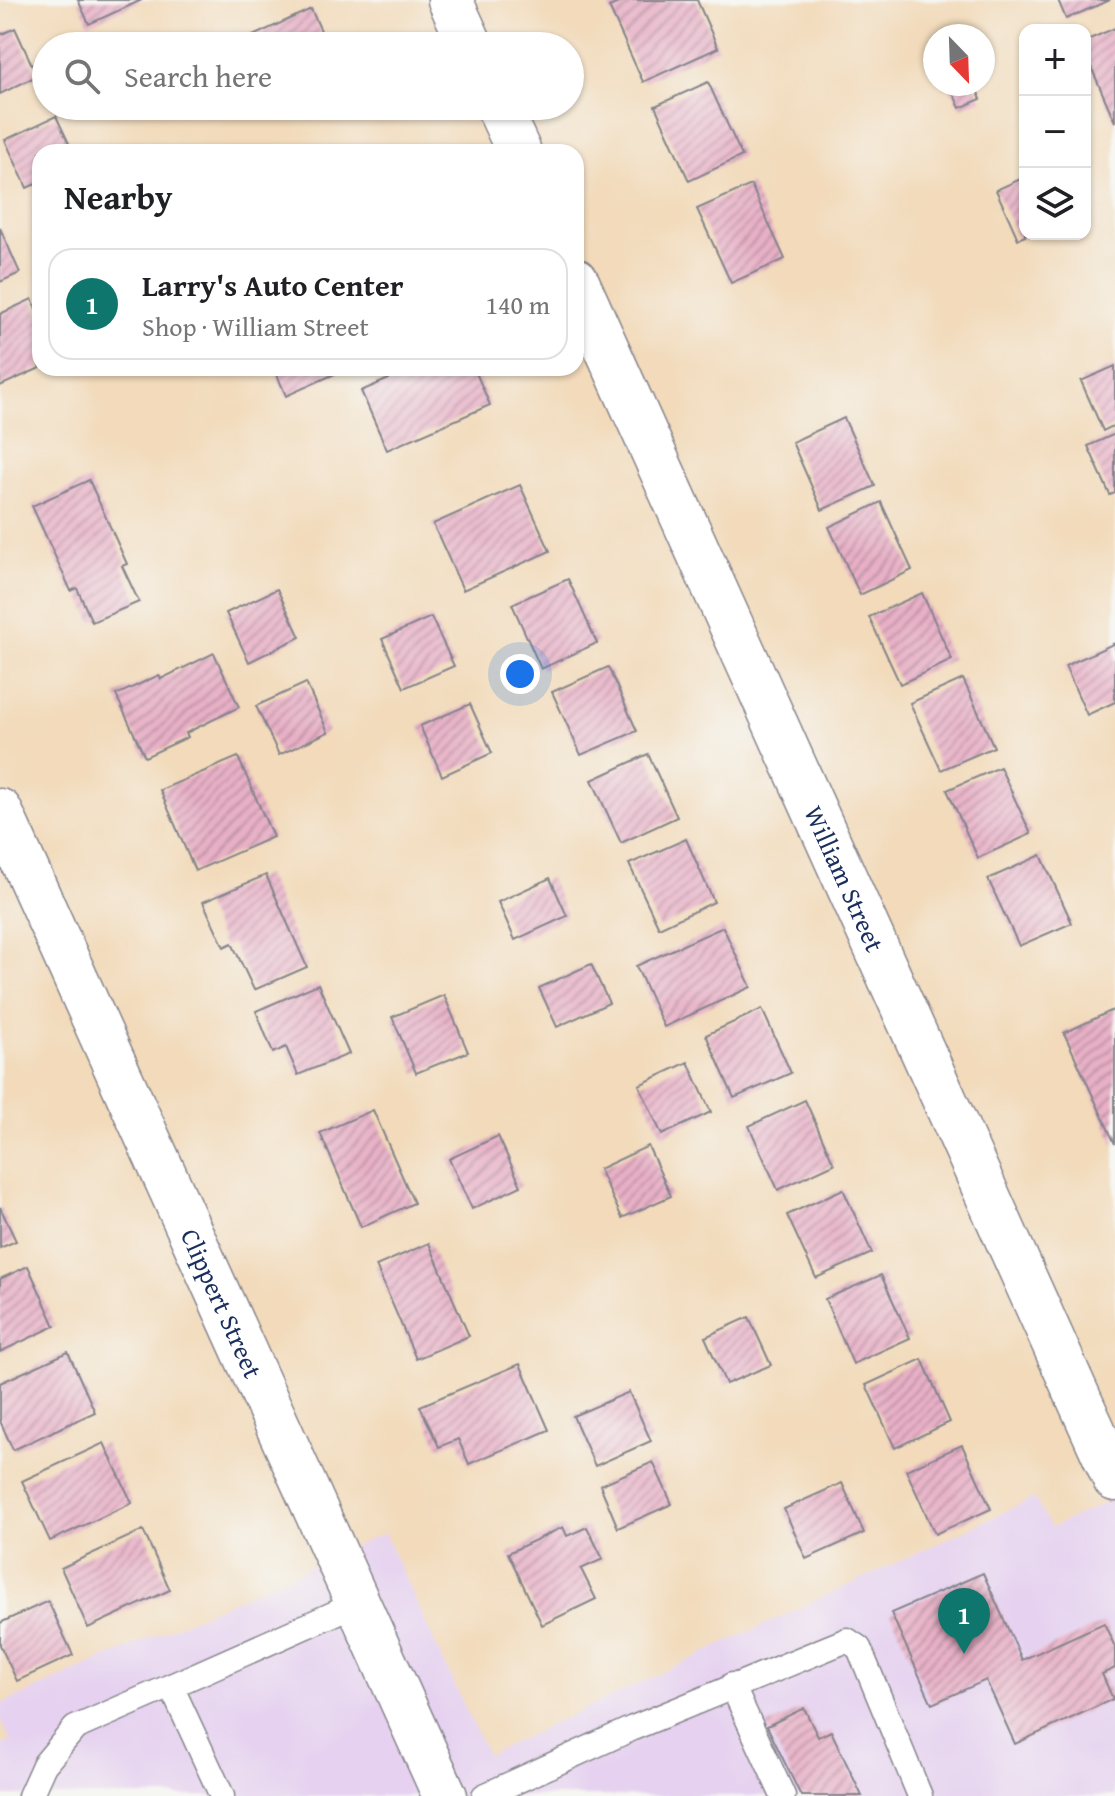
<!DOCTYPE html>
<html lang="en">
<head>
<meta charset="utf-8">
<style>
  :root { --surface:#fff; --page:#f6f6f6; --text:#202124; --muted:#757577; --line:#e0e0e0; --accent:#0f766e }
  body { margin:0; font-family:"Gentium Book Plus",serif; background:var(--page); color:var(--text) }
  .controls { position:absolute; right:24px; top:24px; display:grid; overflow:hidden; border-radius:16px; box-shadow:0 2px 6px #0004 }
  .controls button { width:72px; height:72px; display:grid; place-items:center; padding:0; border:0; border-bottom:2px solid var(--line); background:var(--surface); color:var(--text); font:40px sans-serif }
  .compass { position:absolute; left:923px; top:24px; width:72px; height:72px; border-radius:50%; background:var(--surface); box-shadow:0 2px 6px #0004; rotate:157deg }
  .you { position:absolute; left:520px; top:674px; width:28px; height:28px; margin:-20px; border:6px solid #fff; border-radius:50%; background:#1a73e8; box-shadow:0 0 0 12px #1a73e833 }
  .badge { display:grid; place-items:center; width:52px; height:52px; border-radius:50%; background:var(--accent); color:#fff; font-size:26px; font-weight:700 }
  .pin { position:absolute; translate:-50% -66px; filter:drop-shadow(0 2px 4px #0008) }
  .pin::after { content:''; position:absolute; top:42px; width:28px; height:24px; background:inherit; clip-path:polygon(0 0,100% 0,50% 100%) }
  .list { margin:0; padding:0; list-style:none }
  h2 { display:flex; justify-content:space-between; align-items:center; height:104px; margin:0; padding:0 32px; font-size:34px }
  h2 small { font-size:26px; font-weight:400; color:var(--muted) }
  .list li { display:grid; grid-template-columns:52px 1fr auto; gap:24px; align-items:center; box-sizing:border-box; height:112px; margin:0 16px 16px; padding:0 16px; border:2px solid var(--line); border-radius:24px }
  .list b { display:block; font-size:30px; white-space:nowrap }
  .list p { margin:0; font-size:26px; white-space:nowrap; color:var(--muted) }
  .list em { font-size:26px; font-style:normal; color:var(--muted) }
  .icon { flex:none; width:44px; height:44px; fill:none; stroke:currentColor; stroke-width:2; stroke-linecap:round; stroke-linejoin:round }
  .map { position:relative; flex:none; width:1115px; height:1796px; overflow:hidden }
  .search { position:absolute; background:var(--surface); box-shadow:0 2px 6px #0004; left:32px; top:32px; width:552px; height:88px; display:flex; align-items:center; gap:20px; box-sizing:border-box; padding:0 28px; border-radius:44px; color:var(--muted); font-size:30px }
  .panel { position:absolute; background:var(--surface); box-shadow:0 2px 6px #0004; left:32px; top:144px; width:552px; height:232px; border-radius:24px }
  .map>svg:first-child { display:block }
</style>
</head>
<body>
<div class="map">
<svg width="1115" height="1796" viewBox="0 0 1115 1796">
  <defs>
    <pattern id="building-hatch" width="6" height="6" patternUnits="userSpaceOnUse" patternTransform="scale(2)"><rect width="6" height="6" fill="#e8b0c6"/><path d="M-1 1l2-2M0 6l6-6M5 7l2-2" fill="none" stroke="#bb90a4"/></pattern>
  </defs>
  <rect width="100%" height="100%" fill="#f6f6f2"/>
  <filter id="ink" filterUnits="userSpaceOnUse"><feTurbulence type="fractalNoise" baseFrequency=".0125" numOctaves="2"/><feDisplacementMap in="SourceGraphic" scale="16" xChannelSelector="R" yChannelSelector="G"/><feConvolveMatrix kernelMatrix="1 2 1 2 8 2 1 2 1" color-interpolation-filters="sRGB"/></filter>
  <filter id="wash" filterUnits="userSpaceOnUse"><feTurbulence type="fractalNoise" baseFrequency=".006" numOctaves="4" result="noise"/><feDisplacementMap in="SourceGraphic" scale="32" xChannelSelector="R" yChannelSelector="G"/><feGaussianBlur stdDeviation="1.8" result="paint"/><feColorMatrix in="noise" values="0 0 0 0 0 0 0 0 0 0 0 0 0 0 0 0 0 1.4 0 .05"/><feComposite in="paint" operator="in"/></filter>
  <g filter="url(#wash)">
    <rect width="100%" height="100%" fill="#f2daba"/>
    <path fill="#e6d2f0" d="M 1034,1498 L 1051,1528 L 1115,1498 L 1115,1796 L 0,1796 L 0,1746 L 11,1741 L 0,1719 L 0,1705 L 384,1533 L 487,1755 Z"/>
    <g id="blocks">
      <g fill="url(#building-hatch)">
        <path d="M 78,0 L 142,0 L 89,24 Z"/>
        <path d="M 625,0 L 697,0 L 718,48 L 643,82 L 609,7 Z"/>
        <path d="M 1058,0 L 1110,0 L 1066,19 Z"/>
        <path d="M 311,9 L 328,46 L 231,46 Z"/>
        <path d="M 15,28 L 37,76 L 0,94 L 0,35 Z"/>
        <path d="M 1115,28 L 1115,122 L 1085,53 L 1085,41 Z"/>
        <path d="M 708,82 L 742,156 L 689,181 L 655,106 Z"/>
        <path d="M 949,84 L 974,84 L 981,99 L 960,108 Z"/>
        <path d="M 56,116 L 73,152 L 40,152 L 40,182 L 27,188 L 5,140 Z"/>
        <path d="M 1025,177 L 1025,236 L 1018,239 L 996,190 Z"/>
        <path d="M 751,185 L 785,259 L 731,283 L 697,209 Z"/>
        <path d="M 0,228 L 20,273 L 0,282 Z"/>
        <path d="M 32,299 L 40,317 L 40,368 L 0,386 L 0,314 Z"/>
        <path d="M 1115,366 L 1115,425 L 1103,431 L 1081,381 Z"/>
        <path d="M 274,368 L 337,368 L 339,372 L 286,396 Z"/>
        <path d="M 385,368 L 474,368 L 490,405 L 387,450 L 361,391 L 389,379 Z"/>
        <path d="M 844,418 L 875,486 L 822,510 L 792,442 Z"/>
        <path d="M 1115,434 L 1115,493 L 1110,495 L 1088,446 Z"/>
        <path d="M 89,480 L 127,564 L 122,566 L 139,602 L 92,622 L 77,588 L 71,591 L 32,506 Z"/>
        <path d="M 520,485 L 550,551 L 463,590 L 433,524 Z"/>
        <path d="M 881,502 L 912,570 L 860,595 L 829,527 Z"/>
        <path d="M 568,579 L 597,643 L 541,669 L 512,604 Z"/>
        <path d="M 277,589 L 300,637 L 249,662 L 226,613 Z"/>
        <path d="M 922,593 L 952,660 L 900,684 L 869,617 Z"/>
        <path d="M 431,617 L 454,666 L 404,688 L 382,639 Z"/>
        <path d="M 1115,643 L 1115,702 L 1087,715 L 1065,666 Z"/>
        <path d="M 214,653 L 239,707 L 186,733 L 188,737 L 145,757 L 116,695 L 159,675 L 161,679 Z"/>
        <path d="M 608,667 L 637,731 L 581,755 L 552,692 Z"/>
        <path d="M 963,679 L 994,747 L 941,770 L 910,703 Z"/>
        <path d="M 306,683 L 328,732 L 279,755 L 256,706 Z"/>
        <path d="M 470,704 L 492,753 L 442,776 L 420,726 Z"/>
        <path d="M 648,754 L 677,817 L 621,843 L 592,780 Z"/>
        <path d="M 238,757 L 273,837 L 195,871 L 160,790 Z"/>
        <path d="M 1000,767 L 1031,834 L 978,858 L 947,790 Z"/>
        <path d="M 686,839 L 714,902 L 659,928 L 629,864 Z"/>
        <path d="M 1041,855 L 1072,923 L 1019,946 L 988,879 Z"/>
        <path d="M 266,875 L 307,967 L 254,990 L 232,943 L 224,947 L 203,902 Z"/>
        <path d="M 550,878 L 567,916 L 515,940 L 498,902 Z"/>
        <path d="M 723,927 L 751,987 L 664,1027 L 636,966 Z"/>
        <path d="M 591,964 L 609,1003 L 557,1027 L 539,988 Z"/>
        <path d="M 318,984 L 349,1054 L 298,1075 L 286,1047 L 273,1053 L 256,1011 Z"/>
        <path d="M 444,995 L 468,1052 L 416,1073 L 392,1017 Z"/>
        <path d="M 762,1009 L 791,1073 L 734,1098 L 706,1035 Z"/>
        <path d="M 1115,1009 L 1115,1144 L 1064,1033 Z"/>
        <path d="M 688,1062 L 711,1112 L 662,1135 L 639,1085 Z"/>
        <path d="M 805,1100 L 834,1164 L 778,1190 L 749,1126 Z"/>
        <path d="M 373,1110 L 414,1203 L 361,1227 L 320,1133 Z"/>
        <path d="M 498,1136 L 521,1186 L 472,1209 L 449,1159 Z"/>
        <path d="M 648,1146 L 671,1196 L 622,1218 L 599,1169 Z"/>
        <path d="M 843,1189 L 872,1253 L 816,1278 L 787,1215 Z"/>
        <path d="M 0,1207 L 16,1241 L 0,1248 Z"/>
        <path d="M 429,1243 L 469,1336 L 416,1359 L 376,1266 Z"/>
        <path d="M 28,1266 L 55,1326 L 0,1352 L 0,1279 Z"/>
        <path d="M 881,1275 L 910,1338 L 853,1364 L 825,1299 Z"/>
        <path d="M 749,1317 L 771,1365 L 726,1384 L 705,1337 Z"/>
        <path d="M 68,1352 L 95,1412 L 13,1450 L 0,1421 L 0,1383 Z"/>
        <path d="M 922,1359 L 950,1422 L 895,1448 L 866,1385 Z"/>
        <path d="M 520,1364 L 549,1430 L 469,1464 L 458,1439 L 439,1447 L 420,1406 Z"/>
        <path d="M 629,1392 L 651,1441 L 595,1466 L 573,1416 Z"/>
        <path d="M 104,1443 L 132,1503 L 50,1541 L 22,1481 Z"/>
        <path d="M 962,1445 L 991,1509 L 935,1534 L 906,1470 Z"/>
        <path d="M 653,1462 L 672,1504 L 618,1528 L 600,1485 Z"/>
        <path d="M 842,1483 L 864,1533 L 806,1559 L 784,1509 Z"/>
        <path d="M 563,1527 L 567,1536 L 587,1527 L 603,1559 L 581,1569 L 596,1599 L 542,1625 L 508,1553 Z"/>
        <path d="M 143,1530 L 170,1590 L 88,1628 L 61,1568 Z"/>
        <path d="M 983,1573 L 1022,1660 L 1104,1623 L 1115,1647 L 1115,1668 L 1102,1674 L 1113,1699 L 1015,1744 L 986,1680 L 932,1704 L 891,1613 Z"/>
        <path d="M 48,1601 L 73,1655 L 17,1681 L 0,1645 L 0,1623 Z"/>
        <path d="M 804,1708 L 818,1737 L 831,1731 L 862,1796 L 801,1796 L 767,1726 Z"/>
      </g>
    </g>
  </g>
  <g filter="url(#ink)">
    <use href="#blocks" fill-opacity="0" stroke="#86848c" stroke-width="2"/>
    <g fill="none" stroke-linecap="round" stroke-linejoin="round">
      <defs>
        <g id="lane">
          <path d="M 732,1685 L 783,1796"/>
          <path d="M 171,1686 L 358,1603"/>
          <path d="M 30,1796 L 44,1765 L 75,1728 L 171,1686 L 222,1796"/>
          <path d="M 484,1796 L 633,1728 L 847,1640 L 859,1648 L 920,1796"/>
        </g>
        <g id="street">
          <path d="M 450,0 L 471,46"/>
          <path d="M 498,106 L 519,152"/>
          <path id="s1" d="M 576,280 L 1115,1479"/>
          <path id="s2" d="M 0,811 L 445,1796"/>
        </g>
      </defs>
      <use href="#lane" stroke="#86848c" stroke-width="27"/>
      <use href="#street" stroke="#86848c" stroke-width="47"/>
      <use href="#lane" stroke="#fff" stroke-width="24"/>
      <use href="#street" stroke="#fff" stroke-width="44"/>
    </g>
  </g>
  <g text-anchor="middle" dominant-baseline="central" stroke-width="7" stroke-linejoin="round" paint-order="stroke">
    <g font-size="26" fill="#1b2f5e" stroke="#f6f6f2">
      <text stroke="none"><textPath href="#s1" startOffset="656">William Street</textPath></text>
      <text stroke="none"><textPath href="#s2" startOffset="540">Clippert Street</textPath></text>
    </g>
  </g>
</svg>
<div class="controls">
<button>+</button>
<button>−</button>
<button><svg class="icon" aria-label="layers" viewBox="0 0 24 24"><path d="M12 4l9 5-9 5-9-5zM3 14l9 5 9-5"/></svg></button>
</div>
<svg class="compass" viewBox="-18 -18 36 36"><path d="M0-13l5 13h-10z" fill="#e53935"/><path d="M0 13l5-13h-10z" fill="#757577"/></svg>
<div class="you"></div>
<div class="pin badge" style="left:964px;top:1654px">1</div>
<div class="search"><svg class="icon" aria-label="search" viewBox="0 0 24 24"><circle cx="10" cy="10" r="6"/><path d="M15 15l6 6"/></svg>Search here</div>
<section class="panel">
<h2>Nearby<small></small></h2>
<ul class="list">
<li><span class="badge">1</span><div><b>Larry's Auto Center</b><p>Shop · William Street</p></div><em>140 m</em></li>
</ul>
</section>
</div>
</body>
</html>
